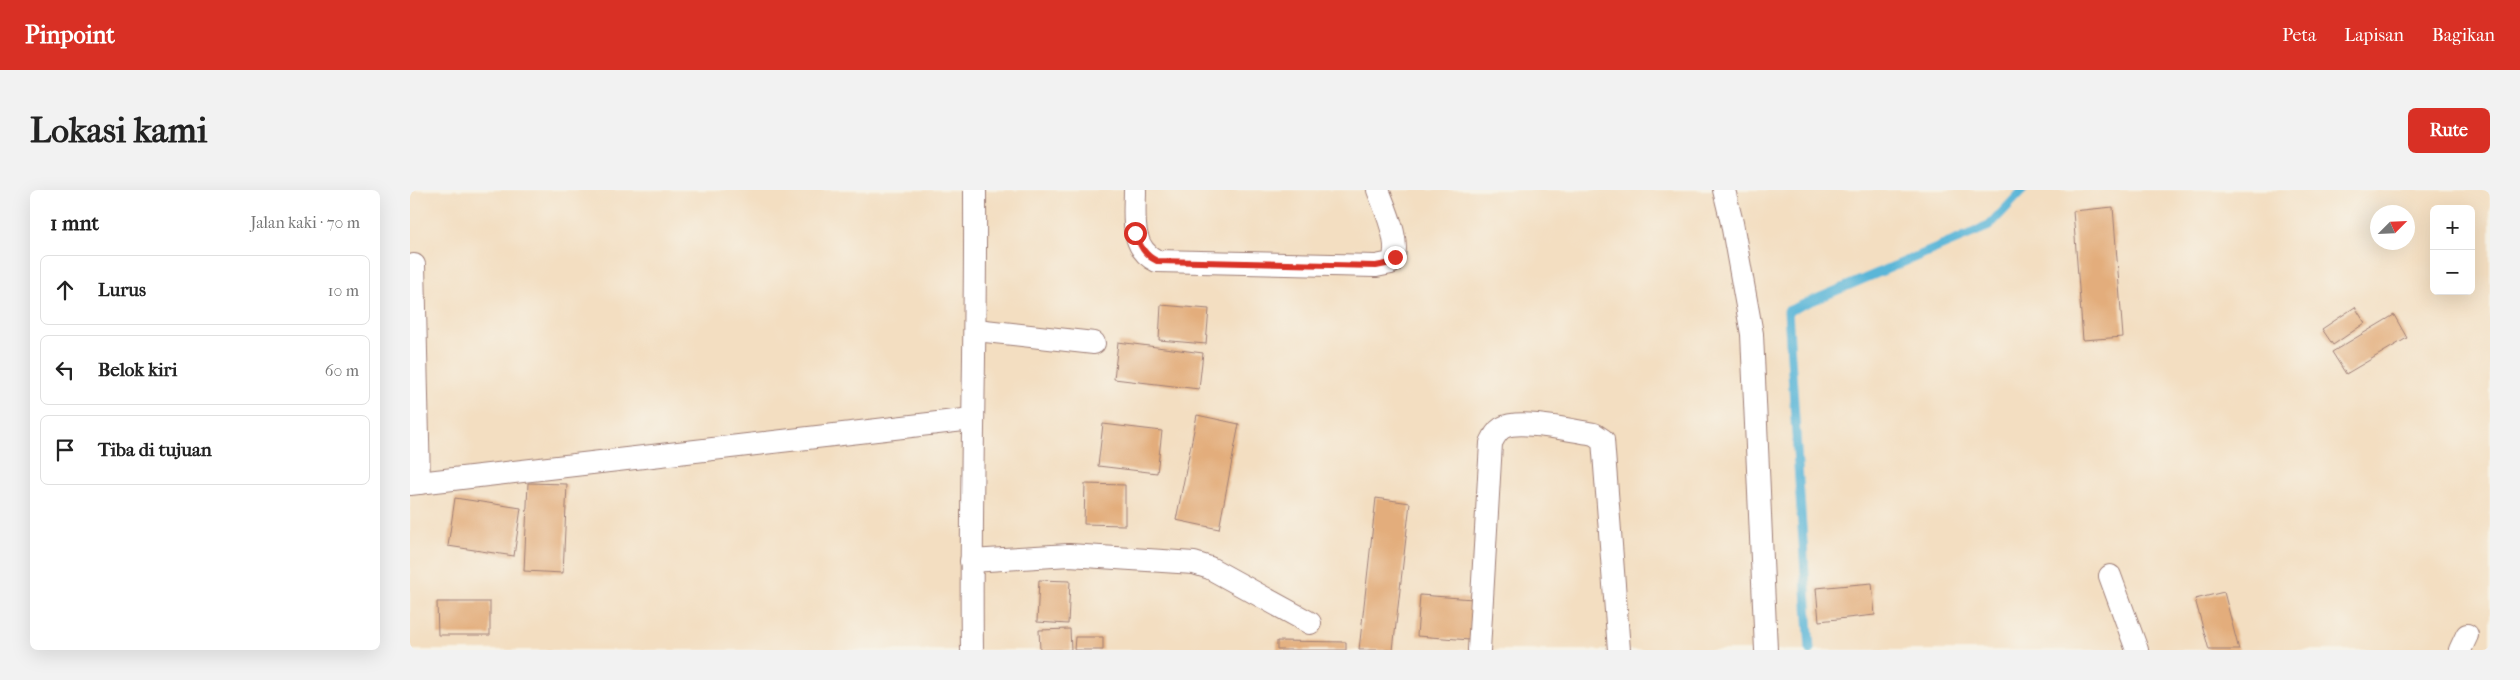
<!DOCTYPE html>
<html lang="id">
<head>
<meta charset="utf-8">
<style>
  :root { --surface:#fff; --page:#f2f2f2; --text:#222; --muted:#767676; --line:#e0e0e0; --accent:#d93025 }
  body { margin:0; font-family:"IM FELL French Canon",serif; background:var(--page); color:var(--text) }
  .controls { position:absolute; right:15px; top:15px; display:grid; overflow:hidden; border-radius:8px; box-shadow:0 5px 20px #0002 }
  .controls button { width:45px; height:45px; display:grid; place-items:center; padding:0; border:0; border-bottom:1px solid var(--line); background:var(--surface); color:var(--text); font:25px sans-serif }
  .compass { position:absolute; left:1960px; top:15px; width:45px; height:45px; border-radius:50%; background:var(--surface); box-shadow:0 5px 20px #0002; rotate:66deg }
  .stop { position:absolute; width:15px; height:15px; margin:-11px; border:4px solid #d93025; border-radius:50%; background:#fff }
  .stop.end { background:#d93025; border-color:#fff; box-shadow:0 1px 5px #0008 }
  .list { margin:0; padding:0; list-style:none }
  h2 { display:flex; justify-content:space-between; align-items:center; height:65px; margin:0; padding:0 20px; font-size:21px }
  h2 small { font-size:16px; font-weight:400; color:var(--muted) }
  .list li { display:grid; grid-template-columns:32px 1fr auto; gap:15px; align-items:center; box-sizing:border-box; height:70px; margin:0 10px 10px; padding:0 10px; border:1px solid var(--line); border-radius:8px }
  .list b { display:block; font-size:19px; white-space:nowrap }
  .list em { font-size:16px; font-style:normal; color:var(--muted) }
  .icon { flex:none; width:28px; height:28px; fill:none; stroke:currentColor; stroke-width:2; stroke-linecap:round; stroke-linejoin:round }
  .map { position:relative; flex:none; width:2080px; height:460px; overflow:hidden; border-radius:8px }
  header { display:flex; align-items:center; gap:30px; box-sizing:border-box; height:70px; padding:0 25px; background:var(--accent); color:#fff }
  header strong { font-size:24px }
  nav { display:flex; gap:28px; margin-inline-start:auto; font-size:18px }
  .intro { display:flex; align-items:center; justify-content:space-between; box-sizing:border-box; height:120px; padding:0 30px }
  h1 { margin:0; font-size:35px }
  .button { padding:12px 22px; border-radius:8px; background:var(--accent); color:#fff; font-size:18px; font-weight:700 }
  main { display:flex; gap:30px; padding:0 30px }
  aside { flex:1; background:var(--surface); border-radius:8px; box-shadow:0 5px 20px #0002 }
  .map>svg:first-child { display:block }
</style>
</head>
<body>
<header>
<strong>Pinpoint</strong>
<nav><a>Peta</a><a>Lapisan</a><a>Bagikan</a></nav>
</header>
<div class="intro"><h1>Lokasi kami</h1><a class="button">Rute</a></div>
<main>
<aside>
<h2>1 mnt<small>Jalan kaki · 70 m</small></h2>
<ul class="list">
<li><svg class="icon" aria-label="ahead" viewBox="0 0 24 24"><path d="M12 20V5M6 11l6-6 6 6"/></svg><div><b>Lurus</b></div><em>10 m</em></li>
<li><svg class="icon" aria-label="left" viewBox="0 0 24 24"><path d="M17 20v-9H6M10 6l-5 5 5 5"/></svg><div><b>Belok kiri</b></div><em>60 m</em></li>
<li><svg class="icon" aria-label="arrive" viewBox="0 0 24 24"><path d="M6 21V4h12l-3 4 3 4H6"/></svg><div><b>Tiba di tujuan</b></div></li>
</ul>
</aside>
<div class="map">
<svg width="2080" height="460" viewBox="0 0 2080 460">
  <rect width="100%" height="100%" fill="#f7f3e8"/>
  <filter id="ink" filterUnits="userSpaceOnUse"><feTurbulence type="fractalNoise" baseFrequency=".02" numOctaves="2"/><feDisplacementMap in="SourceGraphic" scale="10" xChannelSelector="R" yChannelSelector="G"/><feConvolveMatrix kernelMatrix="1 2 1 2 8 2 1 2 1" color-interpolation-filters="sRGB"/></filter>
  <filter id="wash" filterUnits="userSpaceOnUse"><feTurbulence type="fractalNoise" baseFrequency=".0096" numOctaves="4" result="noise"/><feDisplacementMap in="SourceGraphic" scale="20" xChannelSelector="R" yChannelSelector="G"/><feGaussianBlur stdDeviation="1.12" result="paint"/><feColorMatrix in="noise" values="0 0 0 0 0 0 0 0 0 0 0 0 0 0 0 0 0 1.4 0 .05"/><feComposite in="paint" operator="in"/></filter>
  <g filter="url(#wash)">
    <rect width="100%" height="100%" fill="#f3dec1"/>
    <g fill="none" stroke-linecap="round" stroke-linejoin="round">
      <path stroke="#5ab6d8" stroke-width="9" d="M 1400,460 L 1378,121 L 1579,36 L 1613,0"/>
    </g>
    <g id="blocks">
      <g fill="#e3ad7b">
        <path d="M 1703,17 L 1713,147 L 1673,150 L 1663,21 Z"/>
        <path d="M 751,115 L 799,119 L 796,154 L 749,150 Z"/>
        <path d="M 1945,117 L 1955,133 L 1923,155 L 1912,139 Z"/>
        <path d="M 1984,125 L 1997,148 L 1936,184 L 1922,162 Z"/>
        <path d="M 708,152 L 793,163 L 789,199 L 704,189 Z"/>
        <path d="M 787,225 L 829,234 L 809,339 L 766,330 Z"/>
        <path d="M 693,234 L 752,241 L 747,283 L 688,276 Z"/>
        <path d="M 118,293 L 157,294 L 153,383 L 114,381 Z"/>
        <path d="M 675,294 L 715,295 L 715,335 L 674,334 Z"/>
        <path d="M 45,308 L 111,318 L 104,366 L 38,356 Z"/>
        <path d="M 966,308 L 1000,313 L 983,460 L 949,460 Z"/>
        <path d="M 629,390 L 660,391 L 658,434 L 627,432 Z"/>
        <path d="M 1462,393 L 1465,425 L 1409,431 L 1406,398 Z"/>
        <path d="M 1814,402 L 1829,460 L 1799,460 L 1785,409 Z"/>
        <path d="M 1010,405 L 1063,409 L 1060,450 L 1007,446 Z"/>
        <path d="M 27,412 L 80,412 L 80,445 L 28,445 Z"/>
        <path d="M 660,439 L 661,460 L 630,460 L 629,440 Z"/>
        <path d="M 665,447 L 693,447 L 693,460 L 664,460 Z"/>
        <path d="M 867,451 L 936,452 L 936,460 L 867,460 Z"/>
      </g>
    </g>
  </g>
  <g filter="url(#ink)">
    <use href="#blocks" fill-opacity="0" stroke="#9e7e76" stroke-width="1"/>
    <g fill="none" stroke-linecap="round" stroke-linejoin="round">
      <defs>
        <g id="minor">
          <path d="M 725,0 C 725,25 719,58 747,71 L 966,76 L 981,73 C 993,57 975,18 968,0"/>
          <path d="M 1314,0 L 1322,33 L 1342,144 L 1356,460"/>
          <path d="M 4,75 L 9,293"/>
          <path d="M 566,140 L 684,153"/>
          <path d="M 0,294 L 562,229"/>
          <path d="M 561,371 L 659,365 L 784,373 L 800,378 L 900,433"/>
          <path d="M 1700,386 L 1727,460"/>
          <path d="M 562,460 C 560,307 566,153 565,0"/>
          <path d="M 1069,460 L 1081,253 C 1084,247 1086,242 1092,238 C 1109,228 1164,241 1184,244 L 1193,250 L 1209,460"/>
          <path d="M 2050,460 L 2057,445"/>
        </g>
      </defs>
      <use href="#minor" stroke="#9e7e76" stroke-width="24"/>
      <use href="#minor" stroke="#fff" stroke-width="22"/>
    </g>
  </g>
  <g fill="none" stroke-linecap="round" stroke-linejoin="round" filter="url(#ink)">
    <path stroke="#d93025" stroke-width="6" d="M 725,43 C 730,55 734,65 747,71 L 966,76 L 981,73 L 985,67"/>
  </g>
</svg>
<div class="controls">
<button>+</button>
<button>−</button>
</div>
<svg class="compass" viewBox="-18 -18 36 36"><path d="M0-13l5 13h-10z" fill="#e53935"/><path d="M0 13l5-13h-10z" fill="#767676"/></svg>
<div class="stop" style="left:725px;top:43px"></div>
<div class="stop end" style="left:985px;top:67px"></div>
</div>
</main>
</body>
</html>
